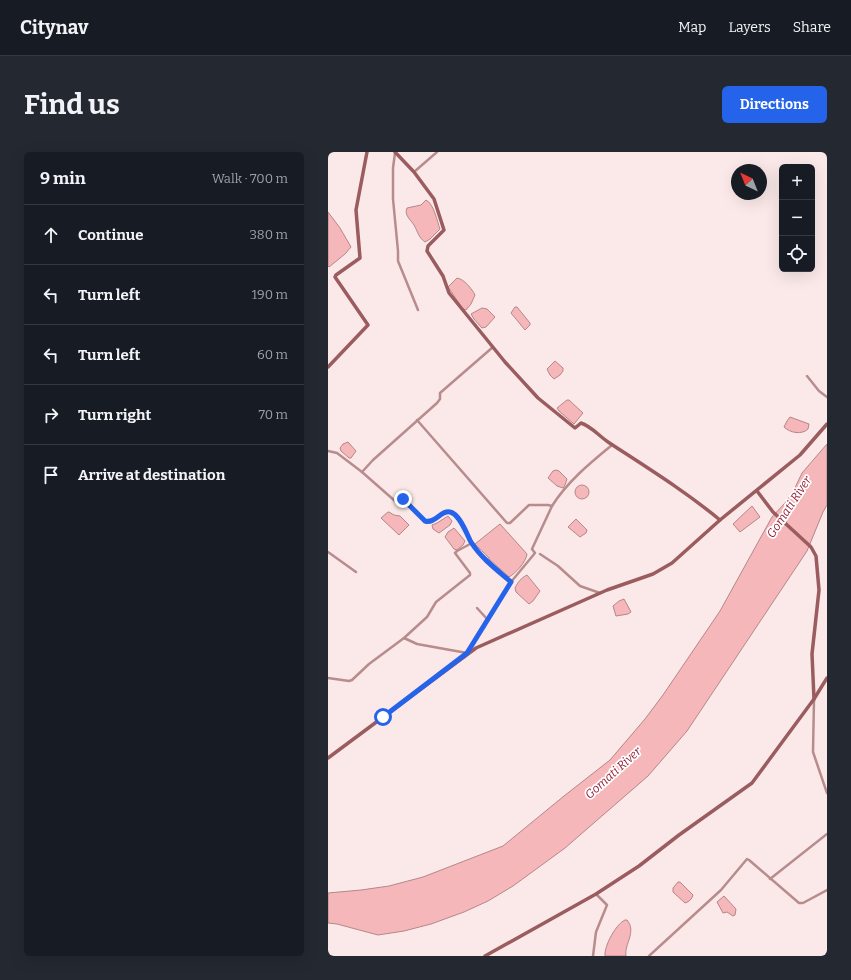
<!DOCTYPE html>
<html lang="en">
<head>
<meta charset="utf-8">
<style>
  :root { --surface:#171b24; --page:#242831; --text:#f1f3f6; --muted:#9ea1a6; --line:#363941; --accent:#2563eb }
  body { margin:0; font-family:Bitter,serif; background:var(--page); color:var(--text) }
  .controls { position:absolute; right:12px; top:12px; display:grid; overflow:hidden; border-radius:6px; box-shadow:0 4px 16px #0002 }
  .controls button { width:36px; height:36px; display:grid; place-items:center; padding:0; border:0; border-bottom:1px solid var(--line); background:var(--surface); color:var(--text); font:20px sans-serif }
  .compass { position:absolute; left:403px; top:12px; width:36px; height:36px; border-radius:50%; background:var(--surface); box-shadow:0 4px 16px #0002; rotate:317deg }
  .stop { position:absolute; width:12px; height:12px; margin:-9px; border:3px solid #2563eb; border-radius:50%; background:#fff }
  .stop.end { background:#2563eb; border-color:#fff; box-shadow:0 1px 4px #0008 }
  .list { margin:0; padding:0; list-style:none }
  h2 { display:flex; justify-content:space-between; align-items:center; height:52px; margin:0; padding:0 16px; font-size:17px }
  h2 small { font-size:13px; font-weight:400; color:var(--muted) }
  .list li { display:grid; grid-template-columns:26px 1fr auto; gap:12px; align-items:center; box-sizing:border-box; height:60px; padding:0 16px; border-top:1px solid var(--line) }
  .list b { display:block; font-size:15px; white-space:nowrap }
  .list em { font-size:13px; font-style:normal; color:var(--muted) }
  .icon { flex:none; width:22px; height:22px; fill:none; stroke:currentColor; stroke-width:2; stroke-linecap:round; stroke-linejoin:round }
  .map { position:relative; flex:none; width:499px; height:804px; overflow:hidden; border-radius:6px }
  header { display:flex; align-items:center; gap:24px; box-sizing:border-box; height:56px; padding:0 20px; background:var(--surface); border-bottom:1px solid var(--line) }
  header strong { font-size:19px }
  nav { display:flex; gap:22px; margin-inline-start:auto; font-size:14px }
  .intro { display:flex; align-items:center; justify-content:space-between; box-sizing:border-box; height:96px; padding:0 24px }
  h1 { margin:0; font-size:28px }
  .button { padding:10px 18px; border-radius:6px; background:var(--accent); color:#fff; font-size:14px; font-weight:700 }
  main { display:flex; gap:24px; padding:0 24px }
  aside { flex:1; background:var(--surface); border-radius:6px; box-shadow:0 4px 16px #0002 }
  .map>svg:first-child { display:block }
</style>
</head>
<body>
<header>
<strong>Citynav</strong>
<nav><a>Map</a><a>Layers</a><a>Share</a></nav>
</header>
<div class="intro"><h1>Find us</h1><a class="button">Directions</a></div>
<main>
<aside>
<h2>9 min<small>Walk · 700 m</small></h2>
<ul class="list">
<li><svg class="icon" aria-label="ahead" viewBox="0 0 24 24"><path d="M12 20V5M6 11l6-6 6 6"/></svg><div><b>Continue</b></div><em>380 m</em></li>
<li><svg class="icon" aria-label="left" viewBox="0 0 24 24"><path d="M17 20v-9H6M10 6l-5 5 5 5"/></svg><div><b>Turn left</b></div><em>190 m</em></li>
<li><svg class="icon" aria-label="left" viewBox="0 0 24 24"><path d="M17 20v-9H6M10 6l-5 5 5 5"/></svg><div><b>Turn left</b></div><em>60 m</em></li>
<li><svg class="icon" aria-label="right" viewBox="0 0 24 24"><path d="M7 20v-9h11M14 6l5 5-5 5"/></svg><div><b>Turn right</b></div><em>70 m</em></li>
<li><svg class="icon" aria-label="arrive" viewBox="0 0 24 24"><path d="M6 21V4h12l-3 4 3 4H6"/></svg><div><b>Arrive at destination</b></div></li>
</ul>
</aside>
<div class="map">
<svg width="499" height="804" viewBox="0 0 499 804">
  <rect width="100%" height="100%" fill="#fbe9e9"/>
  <g fill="#f5b7b9" stroke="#b68688">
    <path d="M 98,48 C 106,52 109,69 112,77 L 102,87 L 97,90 C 90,85 90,80 86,73 C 82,67 76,63 79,56 L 93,53 Z"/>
    <path d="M 0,60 L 12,76 L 23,95 L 17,102 L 1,115 L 0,114 Z"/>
    <path d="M 129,126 C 136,127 144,137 147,143 L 143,152 L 138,158 L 135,157 L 120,135 Z"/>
    <path d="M 187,155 L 189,155 L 202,171 L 202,173 L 197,178 L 183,161 Z"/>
    <path d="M 154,156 L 159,157 L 167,165 L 158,175 L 154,176 L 146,167 L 143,162 Z"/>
    <path d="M 227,209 L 235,216 L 235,219 L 232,223 L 226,227 L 222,223 L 219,217 Z"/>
    <path d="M 239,248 L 241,248 L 255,261 L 246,272 L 231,259 L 229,256 Z"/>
    <path d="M 462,265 L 481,272 L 480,277 C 474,283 462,281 456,275 L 459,269 Z"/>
    <path d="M 20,290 L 28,299 L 23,306 L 21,306 L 13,299 L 12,296 L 15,292 Z"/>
    <path d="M 499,292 L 499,353 L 495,360 L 479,399 L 359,579 L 320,624 L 237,696 L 185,734 L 160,749 L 136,760 L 103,772 L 76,779 L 50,783 L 9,772 L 0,771 L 0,741 L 33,738 L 61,734 L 95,725 L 175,694 L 236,644 L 282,608 L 317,567 L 335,543 L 392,459 L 444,365 L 457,351 L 465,340 L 474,321 Z"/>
    <path d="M 228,318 L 231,319 L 239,327 L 237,333 L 235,336 L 229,334 L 220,326 L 225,319 Z"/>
    <circle cx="254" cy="340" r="7"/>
    <path d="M 424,354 L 432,365 L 412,380 L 405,372 Z"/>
    <path d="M 60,360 L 61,360 L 66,363 L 72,364 L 81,373 L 71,383 L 53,366 Z"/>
    <path d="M 120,364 L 124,369 L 122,373 L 111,381 L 105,377 L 104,373 L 109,371 Z"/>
    <path d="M 248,367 L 259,378 L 258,381 L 252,385 L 240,375 Z"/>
    <path d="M 172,372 L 199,402 C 198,410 188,421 181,425 L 161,407 L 161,406 C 156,400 151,397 147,392 Z"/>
    <path d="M 126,376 L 137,389 L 135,393 L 129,398 L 126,397 L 117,385 L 120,380 Z"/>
    <path d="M 199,423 L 212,439 L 205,449 L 201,452 L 188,440 L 187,436 C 190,430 193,426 199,423 Z"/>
    <path d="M 296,447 L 303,460 L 300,462 L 288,464 L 285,454 L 291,449 Z"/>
    <path d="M 350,730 L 352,730 L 365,743 C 364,747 361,750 357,751 L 345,740 L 345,736 Z"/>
    <path d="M 396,744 L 408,757 L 407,763 L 405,764 L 399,760 L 395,761 L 389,750 Z"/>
    <path d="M 297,768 L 299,768 C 309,780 296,792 298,804 L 277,804 C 276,794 288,772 297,768 Z"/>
  </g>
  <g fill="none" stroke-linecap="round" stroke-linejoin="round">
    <g stroke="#b88c8d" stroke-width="2.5">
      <path d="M 67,1 L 65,16 L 65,47 L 70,99 L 70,109 L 90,158"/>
      <path d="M 86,20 L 109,0"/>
      <path d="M 165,195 L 112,241 L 112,247 L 109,251 L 45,308 L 34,320 L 67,349 L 73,347 L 77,348 L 97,369 L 103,370 C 108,367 116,359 122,360 C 131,361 139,383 143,390 C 153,406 170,418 183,430 L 207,401 L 204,397 L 224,354"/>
      <path d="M 479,224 L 491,239 L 499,245"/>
      <path d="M 89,268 L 179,371 L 182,371 L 201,353 L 220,353 L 224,354 C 239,330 262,311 284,293"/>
      <path d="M 0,299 L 9,301 L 34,320"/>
      <path d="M 0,400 L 28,420"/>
      <path d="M 212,402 L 230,414 L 252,434 L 272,441"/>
      <path d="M 149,456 L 160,468"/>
      <path d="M 76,486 L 89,492 L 139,501 L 183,430"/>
      <path d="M 0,526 L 21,529 L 24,528 L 41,512 L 76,486 L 99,465 L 108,450 L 142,423 L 142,421 L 127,401 L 129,399 L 144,391"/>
      <path d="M 486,548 L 485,600 L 499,641"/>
      <path d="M 442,727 L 499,682"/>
      <path d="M 265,804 L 268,780 L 279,753 L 268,742"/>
      <path d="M 321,804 L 393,738 L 419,707 L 421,708 L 471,751 L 475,751 L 499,738"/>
    </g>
    <g stroke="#9a5c5f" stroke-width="3.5">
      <path d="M 67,0 L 86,20 L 106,47 L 116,78 L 100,94 L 99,99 L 115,124 L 121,141 L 177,210 L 210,246 L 247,276 L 253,271 C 263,274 271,284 280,290 C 318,315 357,339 392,368"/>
      <path d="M 0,215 L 40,173 L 7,125 L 8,123 L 32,106 L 28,58 L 39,0"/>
      <path d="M 429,339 L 445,360 L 483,395 L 488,404 L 491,438 L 484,502 L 486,547"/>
      <path d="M 0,606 L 148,496 L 279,438 L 325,422 L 344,411 L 392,368 L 472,303 L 499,272"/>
      <path d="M 157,804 L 268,742 L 311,714 L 351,683 L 424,631 L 486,547 L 499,526"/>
    </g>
  </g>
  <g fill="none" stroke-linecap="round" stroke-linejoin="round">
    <path stroke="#2563eb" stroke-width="5" d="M 55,565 L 139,501 L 183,430 C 169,418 153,406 143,390 C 139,383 132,362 122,360 C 113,358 107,372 97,369 L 75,347"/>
  </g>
  <g text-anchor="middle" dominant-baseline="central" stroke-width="3.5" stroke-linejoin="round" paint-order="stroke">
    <g font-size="12" font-style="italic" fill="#931f34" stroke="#fff">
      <text transform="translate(461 355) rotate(-57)">Gomati River</text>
      <text transform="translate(285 621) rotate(-42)">Gomati River</text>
    </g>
  </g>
</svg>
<div class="controls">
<button>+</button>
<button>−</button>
<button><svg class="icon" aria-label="locate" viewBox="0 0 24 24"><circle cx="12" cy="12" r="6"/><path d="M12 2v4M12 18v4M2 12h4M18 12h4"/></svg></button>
</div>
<svg class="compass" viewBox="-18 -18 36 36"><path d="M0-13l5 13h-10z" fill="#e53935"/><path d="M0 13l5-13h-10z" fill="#9ea1a6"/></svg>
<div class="stop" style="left:55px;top:565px"></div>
<div class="stop end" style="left:75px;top:347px"></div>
</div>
</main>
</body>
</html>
